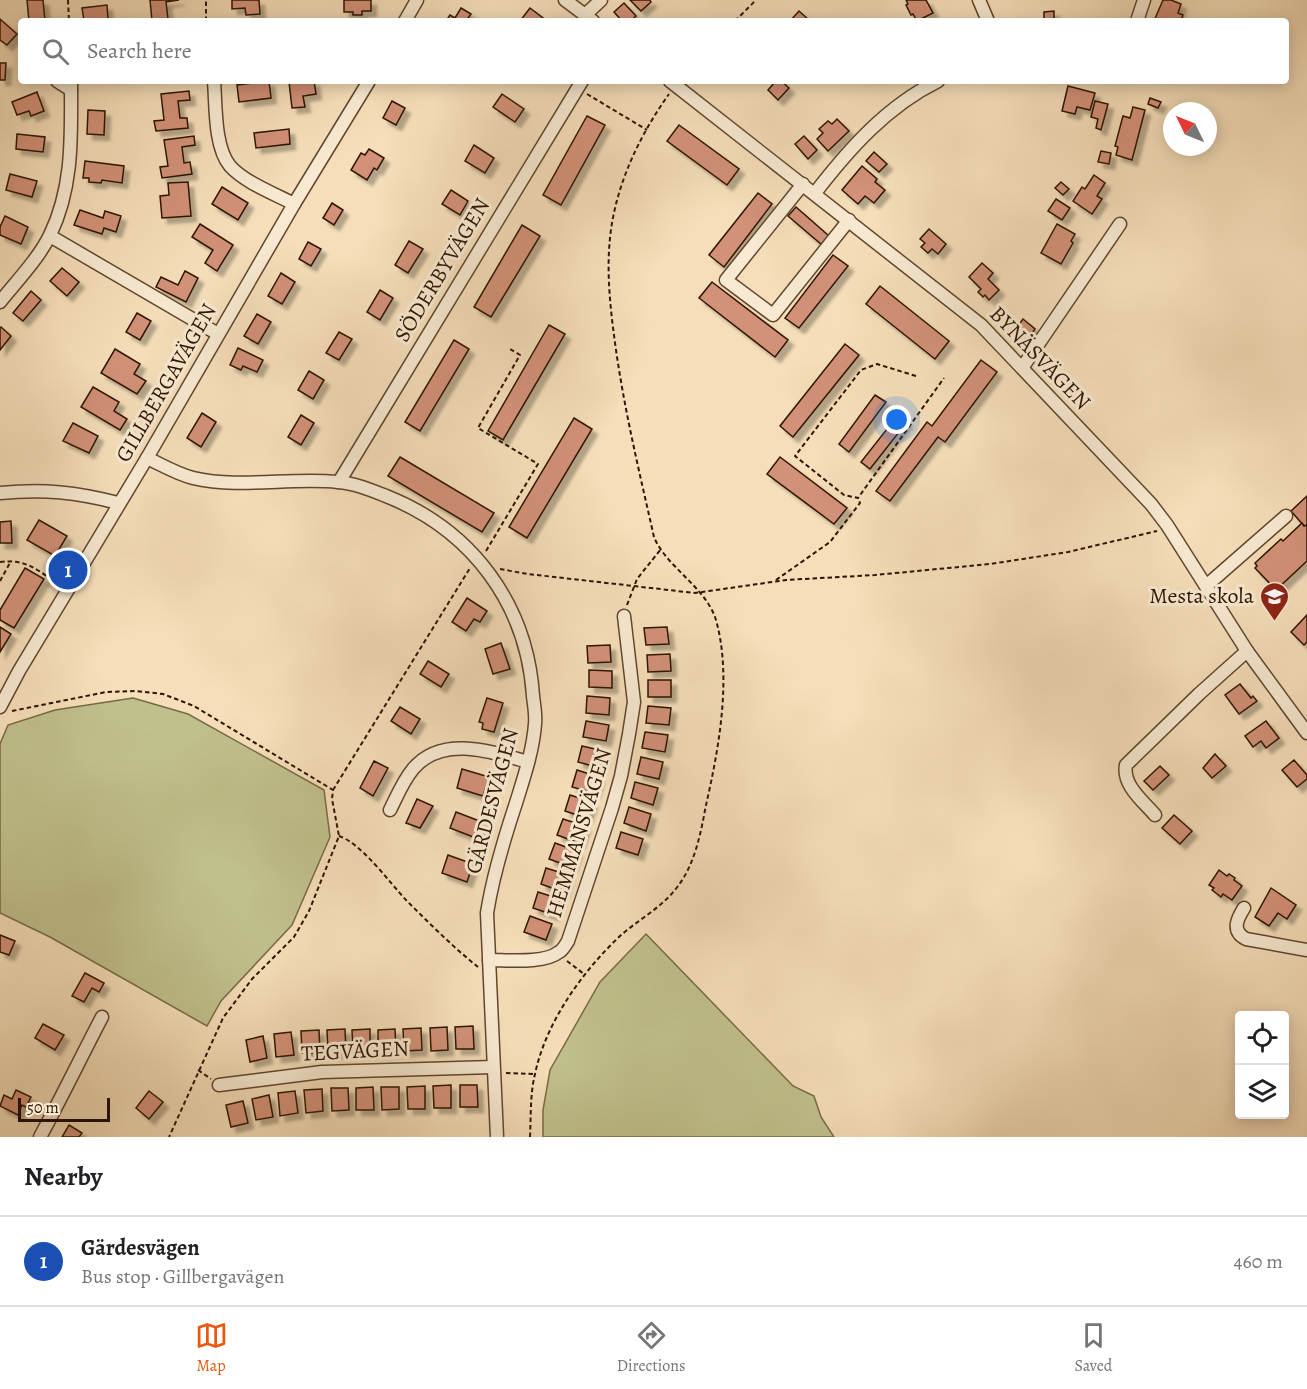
<!DOCTYPE html>
<html lang="en">
<head>
<meta charset="utf-8">
<style>
  :root { --surface:#fff; --page:#f6f6f6; --text:#202124; --muted:#757577; --line:#e0e0e0; --accent:#ea580c }
  body { margin:0; font-family:Alegreya,serif; background:var(--page); color:var(--text) }
  .controls { position:absolute; right:18px; bottom:18px; display:grid; overflow:hidden; border-radius:6px; box-shadow:0 3px 15px #0003 }
  .controls button { width:54px; height:54px; display:grid; place-items:center; padding:0; border:0; border-bottom:2px solid var(--line); background:var(--surface); color:var(--text); font:30px sans-serif }
  .compass { position:absolute; left:1163px; top:102px; width:54px; height:54px; border-radius:50%; background:var(--surface); box-shadow:0 3px 15px #0003; rotate:313deg }
  .scale { position:absolute; left:18px; bottom:15px; width:92px; box-sizing:border-box; padding-left:6px; border:3px solid #2f1400; border-top:0; font-size:16px; line-height:21px; white-space:nowrap; color:#2f1400; -webkit-text-stroke:4px #f8ead2; paint-order:stroke }
  .you { position:absolute; left:897px; top:420px; width:21px; height:21px; margin:-15px; border:4px solid #fff; border-radius:50%; background:#1a73e8; box-shadow:0 0 0 9px #1a73e833 }
  .badge { display:grid; place-items:center; width:39px; height:39px; border-radius:50%; background:var(--accent); color:#fff; font-size:20px; font-weight:700 }
  .pin { position:absolute; translate:-50% -50%; border:3px solid #fff; box-shadow:0 2px 6px #0006 }
  .list { margin:0; padding:0; list-style:none }
  h2 { display:flex; justify-content:space-between; align-items:center; height:78px; margin:0; padding:0 24px; font-size:26px }
  h2 small { font-size:20px; font-weight:400; color:var(--muted) }
  .list li { display:grid; grid-template-columns:39px 1fr auto; gap:18px; align-items:center; box-sizing:border-box; height:90px; padding:0 24px; border-top:2px solid var(--line) }
  .list b { display:block; font-size:22px; white-space:nowrap }
  .list p { margin:0; font-size:20px; white-space:nowrap; color:var(--muted) }
  .list em { font-size:20px; font-style:normal; color:var(--muted) }
  .icon { flex:none; width:33px; height:33px; fill:none; stroke:currentColor; stroke-width:2; stroke-linecap:round; stroke-linejoin:round }
  .map { position:relative; flex:none; width:1307px; height:1137px; overflow:hidden }
  .search { position:absolute; background:var(--surface); box-shadow:0 3px 15px #0003; left:18px; right:18px; top:18px; height:66px; display:flex; align-items:center; gap:15px; box-sizing:border-box; padding:0 21px; border-radius:6px; color:var(--muted); font-size:22px }
  .sheet { height:168px; background:var(--surface) }
  nav { display:flex; justify-content:space-around; align-items:center; box-sizing:border-box; height:84px; border-top:2px solid var(--line); background:var(--surface); font-size:16px; color:var(--muted) }
  nav a { display:grid; justify-items:center; gap:3px }
  nav .on { color:var(--accent) }
  .map>svg:first-child { display:block }
</style>
</head>
<body>
<div class="map">
<svg width="1307" height="1137" viewBox="0 0 1307 1137">
  <defs>
    <filter id="shadow"><feDropShadow dx="5.5" dy="5.5" stdDeviation="1.5" flood-color="#0004"/></filter>
  </defs>
  <rect width="100%" height="100%" fill="#f5deb9"/>
  <filter id="stains"><feTurbulence type="fractalNoise" baseFrequency=".00333" numOctaves="4"/><feColorMatrix values="0 0 0 0 .2 0 0 0 0 .09 0 0 0 0 .02 0 0 0 .5 -.17"/></filter>
  <radialGradient id="worn" r=".72"><stop offset=".6" stop-color="#630" stop-opacity="0"/><stop offset="1" stop-color="#630" stop-opacity=".3"/></radialGradient>
  <g fill="#c0c08c" stroke="#786a46" stroke-width="1.5">
    <path d="M 133,698 L 188,714 L 324,790 L 330,837 L 292,925 L 221,1001 L 207,1026 L 50,937 L 0,913 L 0,744 L 8,725 L 55,710 Z"/>
    <path d="M 646,934 L 793,1086 L 814,1096 L 821,1117 L 834,1137 L 543,1137 L 543,1110 L 550,1070 L 600,982 Z"/>
  </g>
  <g fill="#d29178" stroke="#2f1400" stroke-width="1.5" filter="url(#shadow)">
    <path d="M 27,0 L 43,0 L 45,21 L 29,21 Z"/>
    <path d="M 150,0 L 179,0 L 166,2 L 168,19 L 152,21 Z"/>
    <path d="M 232,0 L 259,0 L 260,14 L 246,15 L 245,8 L 232,9 Z"/>
    <path d="M 344,0 L 371,0 L 371,11 L 362,11 L 362,15 L 353,15 L 353,12 L 344,12 Z"/>
    <path d="M 630,0 L 650,0 L 651,2 L 641,11 Z"/>
    <path d="M 906,0 L 926,0 L 933,13 L 917,21 L 913,14 L 911,15 L 906,5 L 908,4 Z"/>
    <path d="M 1163,0 L 1171,0 L 1181,4 L 1178,13 L 1183,15 L 1181,21 L 1154,21 Z"/>
    <path d="M 624,3 L 636,16 L 631,21 L 622,21 L 614,12 Z"/>
    <path d="M 107,5 L 108,19 L 84,21 L 82,8 Z"/>
    <path d="M 461,8 L 471,14 L 466,21 L 446,21 L 450,15 L 455,18 Z"/>
    <path d="M 530,8 L 543,18 L 541,21 L 520,21 Z"/>
    <path d="M 799,11 L 810,21 L 790,21 Z"/>
    <path d="M 1054,11 L 1054,21 L 1018,21 L 1044,20 L 1044,12 Z"/>
    <path d="M 0,19 L 17,34 L 7,45 L 0,40 Z"/>
    <path d="M 0,63 L 6,63 L 5,80 L 0,80 Z"/>
    <path d="M 269,81 L 271,98 L 239,102 L 237,85 Z"/>
    <path d="M 314,81 L 316,94 L 303,96 L 305,107 L 292,108 L 289,82 Z"/>
    <path d="M 776,81 L 781,81 L 789,88 L 778,100 L 768,90 Z"/>
    <path d="M 1068,86 L 1095,93 L 1090,110 L 1077,107 L 1075,114 L 1062,111 Z"/>
    <path d="M 189,91 L 190,100 L 178,101 L 180,118 L 187,118 L 188,128 L 156,131 L 154,121 L 164,120 L 161,94 Z"/>
    <path d="M 37,92 L 44,111 L 31,116 L 29,111 L 17,115 L 12,102 Z"/>
    <path d="M 502,94 L 524,109 L 515,122 L 493,107 Z"/>
    <path d="M 1150,98 L 1161,102 L 1158,108 L 1148,104 Z"/>
    <path d="M 392,101 L 405,108 L 396,125 L 383,118 Z"/>
    <path d="M 1095,101 L 1108,104 L 1101,130 L 1096,128 L 1098,119 L 1091,117 Z"/>
    <path d="M 1133,107 L 1145,110 L 1132,160 L 1116,155 L 1118,147 L 1115,146 L 1123,116 L 1130,118 Z"/>
    <path d="M 88,110 L 105,111 L 104,135 L 87,134 Z"/>
    <path d="M 587,116 L 605,125 L 561,205 L 543,195 Z"/>
    <path d="M 837,119 L 849,131 L 828,151 L 817,139 L 823,133 L 819,129 L 828,121 L 832,124 Z"/>
    <path d="M 679,125 L 739,169 L 727,185 L 667,141 Z"/>
    <path d="M 289,129 L 290,144 L 256,148 L 254,133 Z"/>
    <path d="M 17,134 L 45,137 L 43,152 L 16,149 Z"/>
    <path d="M 194,136 L 195,145 L 182,147 L 184,163 L 190,162 L 192,174 L 162,178 L 160,167 L 168,166 L 164,140 Z"/>
    <path d="M 804,136 L 817,150 L 808,159 L 795,144 Z"/>
    <path d="M 474,145 L 494,158 L 485,173 L 465,161 Z"/>
    <path d="M 369,149 L 384,158 L 377,170 L 374,168 L 367,180 L 351,170 L 361,153 L 365,155 Z"/>
    <path d="M 1101,151 L 1111,153 L 1109,164 L 1098,162 Z"/>
    <path d="M 874,152 L 887,164 L 879,172 L 866,161 Z"/>
    <path d="M 85,161 L 124,166 L 122,183 L 102,180 L 101,183 L 89,182 L 89,178 L 83,178 Z"/>
    <path d="M 862,166 L 877,179 L 875,182 L 885,190 L 874,203 L 865,196 L 858,204 L 842,190 Z"/>
    <path d="M 10,174 L 37,181 L 32,197 L 6,190 Z"/>
    <path d="M 1094,175 L 1105,183 L 1097,196 L 1102,199 L 1092,214 L 1073,201 L 1082,187 L 1085,189 Z"/>
    <path d="M 188,182 L 191,216 L 162,218 L 160,196 L 169,195 L 168,183 Z"/>
    <path d="M 1061,182 L 1069,189 L 1063,195 L 1055,188 Z"/>
    <path d="M 222,187 L 248,203 L 238,220 L 212,204 Z"/>
    <path d="M 451,190 L 468,201 L 460,215 L 442,204 Z"/>
    <path d="M 758,193 L 772,204 L 724,267 L 709,255 Z"/>
    <path d="M 1056,199 L 1070,208 L 1062,220 L 1048,211 Z"/>
    <path d="M 332,203 L 343,210 L 334,225 L 323,218 Z"/>
    <path d="M 796,207 L 829,236 L 822,245 L 788,216 Z"/>
    <path d="M 80,210 L 103,218 L 105,211 L 121,216 L 116,232 L 104,228 L 102,234 L 74,225 Z"/>
    <path d="M 5,216 L 28,227 L 21,244 L 0,235 L 0,227 Z"/>
    <path d="M 200,224 L 233,245 L 217,271 L 205,263 L 213,250 L 192,237 Z"/>
    <path d="M 1057,224 L 1075,234 L 1071,241 L 1073,243 L 1061,264 L 1041,253 Z"/>
    <path d="M 522,225 L 540,236 L 491,317 L 474,307 Z"/>
    <path d="M 929,229 L 946,244 L 938,254 L 932,249 L 928,253 L 921,247 L 925,243 L 920,239 Z"/>
    <path d="M 409,241 L 423,249 L 408,273 L 395,265 Z"/>
    <path d="M 308,242 L 321,249 L 311,266 L 299,259 Z"/>
    <path d="M 833,255 L 848,266 L 799,328 L 785,318 Z"/>
    <path d="M 982,263 L 993,273 L 988,279 L 999,290 L 989,300 L 985,295 L 983,297 L 978,292 L 981,289 L 969,277 Z"/>
    <path d="M 62,268 L 79,282 L 67,296 L 50,281 Z"/>
    <path d="M 185,271 L 198,278 L 186,302 L 156,287 L 161,277 L 178,285 Z"/>
    <path d="M 281,273 L 295,282 L 282,304 L 268,296 Z"/>
    <path d="M 712,282 L 788,340 L 775,357 L 699,298 Z"/>
    <path d="M 880,286 L 949,341 L 935,359 L 866,304 Z"/>
    <path d="M 380,290 L 393,298 L 380,320 L 367,312 Z"/>
    <path d="M 31,291 L 41,300 L 23,321 L 13,313 Z"/>
    <path d="M 137,313 L 151,321 L 140,340 L 126,332 Z"/>
    <path d="M 257,314 L 271,322 L 258,344 L 244,336 Z"/>
    <path d="M 1023,319 L 1035,329 L 1027,340 L 1014,331 Z"/>
    <path d="M 549,325 L 565,334 L 503,440 L 488,431 Z"/>
    <path d="M 1,327 L 11,336 L 0,350 L 0,328 Z"/>
    <path d="M 339,332 L 352,339 L 339,360 L 326,353 Z"/>
    <path d="M 454,340 L 469,349 L 420,431 L 405,422 Z"/>
    <path d="M 845,344 L 859,355 L 793,437 L 780,426 Z"/>
    <path d="M 238,348 L 263,360 L 257,372 L 243,366 L 241,370 L 230,365 Z"/>
    <path d="M 115,349 L 140,364 L 134,374 L 146,381 L 137,394 L 101,373 Z"/>
    <path d="M 981,360 L 997,372 L 945,442 L 938,437 L 890,501 L 876,491 L 927,422 L 932,426 Z"/>
    <path d="M 309,371 L 324,380 L 313,399 L 298,390 Z"/>
    <path d="M 93,387 L 119,402 L 114,411 L 127,419 L 120,430 L 81,407 Z"/>
    <path d="M 875,395 L 886,402 L 849,452 L 839,444 Z"/>
    <path d="M 202,413 L 216,422 L 201,447 L 187,438 Z"/>
    <path d="M 301,415 L 314,423 L 301,445 L 288,437 Z"/>
    <path d="M 898,415 L 907,422 L 870,469 L 861,462 Z"/>
    <path d="M 574,418 L 592,429 L 527,538 L 509,527 Z"/>
    <path d="M 73,423 L 98,436 L 89,453 L 63,441 Z"/>
    <path d="M 400,457 L 494,513 L 482,532 L 388,476 Z"/>
    <path d="M 780,457 L 847,508 L 834,524 L 767,474 Z"/>
    <path d="M 1307,496 L 1307,525 L 1304,526 L 1291,511 Z"/>
    <path d="M 39,520 L 67,536 L 55,556 L 27,540 Z"/>
    <path d="M 11,521 L 12,543 L 0,543 L 0,522 Z"/>
    <path d="M 1302,523 L 1304,526 L 1307,525 L 1307,561 L 1276,590 L 1255,568 L 1257,566 L 1255,563 L 1281,539 L 1283,541 Z"/>
    <path d="M 25,568 L 44,579 L 14,628 L 0,620 L 0,610 Z"/>
    <path d="M 467,598 L 487,611 L 480,622 L 474,619 L 466,631 L 452,622 Z"/>
    <path d="M 1307,615 L 1307,642 L 1304,645 L 1291,632 Z"/>
    <path d="M 0,627 L 11,634 L 0,652 Z"/>
    <path d="M 667,627 L 669,644 L 646,645 L 644,628 Z"/>
    <path d="M 501,643 L 510,669 L 493,674 L 485,649 Z"/>
    <path d="M 610,645 L 611,662 L 588,663 L 587,646 Z"/>
    <path d="M 670,654 L 671,671 L 648,672 L 647,655 Z"/>
    <path d="M 428,661 L 449,674 L 441,687 L 420,674 Z"/>
    <path d="M 589,670 L 612,671 L 612,688 L 589,687 Z"/>
    <rect x="648" y="680" width="23" height="17"/>
    <path d="M 1240,684 L 1251,698 L 1253,696 L 1257,701 L 1239,714 L 1225,695 Z"/>
    <path d="M 587,696 L 610,698 L 609,715 L 586,713 Z"/>
    <path d="M 487,698 L 503,703 L 494,732 L 482,729 L 483,723 L 479,722 Z"/>
    <path d="M 648,706 L 671,708 L 669,725 L 646,723 Z"/>
    <path d="M 400,707 L 420,719 L 411,734 L 391,721 Z"/>
    <path d="M 586,721 L 609,725 L 606,741 L 583,737 Z"/>
    <path d="M 1266,721 L 1279,738 L 1266,748 L 1261,741 L 1253,747 L 1245,736 Z"/>
    <path d="M 645,732 L 668,735 L 665,752 L 642,748 Z"/>
    <path d="M 582,746 L 604,751 L 600,768 L 578,762 Z"/>
    <path d="M 1215,754 L 1226,766 L 1212,778 L 1203,768 Z"/>
    <path d="M 641,757 L 663,762 L 659,779 L 637,774 Z"/>
    <path d="M 1294,760 L 1307,775 L 1307,779 L 1297,787 L 1282,770 Z"/>
    <path d="M 374,761 L 388,768 L 373,796 L 360,788 Z"/>
    <path d="M 1160,766 L 1169,775 L 1153,790 L 1144,781 Z"/>
    <path d="M 462,769 L 489,777 L 483,796 L 457,788 Z"/>
    <path d="M 577,770 L 599,777 L 594,793 L 572,787 Z"/>
    <path d="M 635,782 L 658,788 L 653,805 L 631,798 Z"/>
    <path d="M 570,795 L 592,802 L 586,818 L 565,811 Z"/>
    <path d="M 417,799 L 433,806 L 420,828 L 406,823 Z"/>
    <path d="M 629,807 L 651,814 L 646,831 L 624,823 Z"/>
    <path d="M 456,812 L 482,822 L 476,838 L 450,828 Z"/>
    <path d="M 1174,815 L 1192,831 L 1180,844 L 1162,828 Z"/>
    <path d="M 563,819 L 585,826 L 579,843 L 557,835 Z"/>
    <path d="M 621,832 L 643,839 L 638,855 L 616,848 Z"/>
    <path d="M 555,843 L 577,851 L 571,867 L 549,859 Z"/>
    <path d="M 448,855 L 473,864 L 467,882 L 442,873 Z"/>
    <path d="M 546,868 L 568,875 L 563,892 L 541,884 Z"/>
    <path d="M 1219,870 L 1227,876 L 1229,874 L 1235,878 L 1234,880 L 1242,886 L 1232,900 L 1223,894 L 1221,897 L 1212,890 L 1214,888 L 1209,885 Z"/>
    <path d="M 1271,888 L 1296,905 L 1287,919 L 1278,913 L 1269,926 L 1255,917 Z"/>
    <path d="M 538,892 L 560,899 L 554,915 L 533,908 Z"/>
    <path d="M 530,916 L 552,924 L 546,940 L 524,932 Z"/>
    <path d="M 0,935 L 15,941 L 9,955 L 0,952 Z"/>
    <path d="M 85,973 L 104,983 L 99,992 L 92,988 L 84,1002 L 72,996 Z"/>
    <path d="M 43,1024 L 64,1035 L 55,1050 L 35,1038 Z"/>
    <path d="M 473,1026 L 474,1049 L 456,1049 L 455,1027 Z"/>
    <path d="M 447,1027 L 448,1050 L 431,1051 L 430,1028 Z"/>
    <path d="M 421,1028 L 422,1050 L 404,1051 L 403,1029 Z"/>
    <path d="M 345,1029 L 346,1052 L 328,1053 L 327,1030 Z"/>
    <path d="M 370,1029 L 370,1052 L 353,1052 L 352,1030 Z"/>
    <path d="M 395,1029 L 396,1051 L 378,1052 L 378,1030 Z"/>
    <path d="M 319,1030 L 320,1053 L 302,1053 L 301,1031 Z"/>
    <path d="M 291,1032 L 294,1055 L 276,1057 L 274,1034 Z"/>
    <path d="M 263,1036 L 267,1058 L 250,1062 L 246,1040 Z"/>
    <path d="M 451,1085 L 451,1108 L 434,1108 L 433,1086 Z"/>
    <path d="M 460,1085 L 477,1085 L 478,1107 L 460,1107 Z"/>
    <path d="M 425,1086 L 425,1109 L 408,1109 L 407,1087 Z"/>
    <path d="M 373,1087 L 374,1110 L 356,1110 L 356,1088 Z"/>
    <path d="M 381,1087 L 399,1087 L 399,1109 L 382,1110 Z"/>
    <path d="M 331,1088 L 348,1088 L 349,1110 L 332,1111 Z"/>
    <path d="M 322,1089 L 323,1111 L 306,1113 L 304,1090 Z"/>
    <path d="M 16,1090 L 31,1097 L 26,1107 L 22,1105 L 18,1115 L 0,1106 L 4,1095 L 12,1099 Z"/>
    <path d="M 149,1091 L 163,1102 L 149,1119 L 136,1108 Z"/>
    <path d="M 295,1091 L 298,1113 L 280,1116 L 278,1093 Z"/>
    <path d="M 269,1095 L 273,1117 L 256,1120 L 252,1099 Z"/>
    <path d="M 243,1101 L 248,1123 L 231,1127 L 226,1105 Z"/>
    <path d="M 69,1125 L 82,1133 L 79,1137 L 62,1137 Z"/>
  </g>
  <g fill="none" stroke-linecap="round" stroke-linejoin="round">
    <defs>
      <g id="minor">
        <path d="M 565,0 L 593,21"/>
        <path d="M 979,0 L 988,21"/>
        <path d="M 585,15 L 601,0"/>
        <path d="M 405,21 L 417,0"/>
        <path d="M 1137,21 L 1144,0"/>
        <path d="M 57,81 L 71,90"/>
        <path d="M 214,81 C 216,105 214,147 230,166 C 244,182 275,194 294,204"/>
        <path d="M 670,81 L 981,325 L 1151,504 L 1167,525 L 1247,651 L 1307,733"/>
        <path d="M 803,184 L 726,280 L 773,315 L 849,220"/>
        <path d="M 815,193 C 849,149 887,106 938,81"/>
        <path d="M 50,236 L 218,334"/>
        <path d="M 0,302 C 16,282 39,258 50,235 C 74,186 71,133 71,81"/>
        <path d="M 1022,368 L 1120,224"/>
        <path d="M 147,458 C 162,465 177,474 193,478 C 240,489 291,477 338,482 C 354,483 371,490 386,496 C 472,530 527,604 533,696 C 534,705 536,715 535,724 C 533,751 524,777 516,803 C 504,839 493,875 487,913 L 497,1137"/>
        <path d="M 339,482 L 582,81"/>
        <path d="M 0,493 C 44,489 76,492 118,503"/>
        <path d="M 1206,586 L 1286,516"/>
        <path d="M 0,707 L 19,671 L 147,458 L 294,204 L 369,81"/>
        <path d="M 390,810 C 397,796 403,781 413,769 C 442,734 493,752 528,762"/>
        <path d="M 1155,815 C 1143,801 1122,785 1126,765 L 1199,694 L 1247,651"/>
        <path d="M 1244,908 C 1237,919 1231,931 1246,939 L 1307,950"/>
        <path d="M 489,960 C 508,960 544,964 559,952 C 563,950 566,944 568,941 L 612,808 L 621,776 L 629,734 L 634,702 L 624,616"/>
        <path d="M 219,1085 L 322,1072 L 493,1067"/>
        <path d="M 40,1137 C 62,1097 81,1057 102,1017"/>
      </g>
    </defs>
    <use href="#minor" stroke="#60462e" stroke-width="15"/>
    <g stroke="#2f1400" stroke-width="2" stroke-dasharray="4.5 3" stroke-linecap="butt">
      <path d="M 68,0 L 69,21"/>
      <path d="M 206,21 L 206,0"/>
      <path d="M 735,21 L 756,0"/>
      <path d="M 587,94 L 647,130"/>
      <path d="M 916,376 L 877,364 L 861,370 L 795,456 L 844,495 L 858,498 L 944,378"/>
      <path d="M 486,551 L 538,464 L 478,428 L 520,355 L 510,349"/>
      <path d="M 0,562 C 26,559 36,569 57,583"/>
      <path d="M 500,569 L 528,574 L 695,593 L 786,580 L 875,575 L 990,564 L 1068,552 L 1157,531"/>
      <path d="M 776,580 L 830,542 L 860,503 L 858,498"/>
      <path d="M 0,581 L 11,561"/>
      <path d="M 627,605 L 637,579 L 661,549"/>
      <path d="M 12,711 L 106,692 L 136,691 L 163,694 L 194,706 L 333,790 L 332,799 L 339,836 L 309,911 L 294,937 L 252,979 L 223,1018 L 169,1137"/>
      <path d="M 333,790 L 470,568"/>
      <path d="M 339,836 C 361,843 390,883 406,900 C 429,923 453,947 478,967"/>
      <path d="M 567,961 L 584,974"/>
      <path d="M 198,1070 L 211,1079"/>
      <path d="M 506,1073 L 534,1074"/>
      <path d="M 530,1137 C 531,1116 530,1094 535,1074 C 546,1022 582,972 620,936 C 639,919 663,907 678,886 C 695,864 701,832 706,805 C 719,748 732,677 716,620 C 706,587 666,567 654,537 C 640,475 625,413 616,350 C 610,307 605,265 612,223 C 620,176 642,132 669,94"/>
    </g>
    <use href="#minor" stroke="#f8ead2" stroke-width="12"/>
  </g>
  <defs>
    <symbol id="school-pin" viewBox="-11 -11 22 30"><path d="M0 17L-7.5 6A9.5 9.5 0 1 1 7.5 6Z" fill="#8f2418" stroke="#f8ead2"/><path d="M0-5L7-2L0 1L-7-2ZM-4 1L0 2.5L4 1V4Q0 6-4 4Z" fill="#fff"/></symbol>
  </defs>
  <g fill-rule="evenodd">
    <use href="#school-pin" x="1258" y="580" width="33" height="45"/>
  </g>
  <g text-anchor="middle" dominant-baseline="central" stroke-width="6" stroke-linejoin="round" paint-order="stroke">
    <g font-size="22" fill="#2f1400" stroke="#f8ead2">
      <text transform="translate(442 270) rotate(-59)">SÖDERBYVÄGEN</text>
      <text transform="translate(1040 358) rotate(46)">BYNÄSVÄGEN</text>
      <text transform="translate(166 383) rotate(-60)">GILLBERGAVÄGEN</text>
      <text transform="translate(492 801) rotate(-75)">GÄRDESVÄGEN</text>
      <text transform="translate(579 833) rotate(-73)">HEMMANSVÄGEN</text>
      <text transform="translate(355 1051) rotate(-3)">TEGVÄGEN</text>
    </g>
    <g font-size="22" fill="#2f1400" stroke="#f8ead2" text-anchor="end">
      <text x="1254" y="596">Mesta skola</text>
    </g>
  </g>
  <rect width="100%" height="100%" filter="url(#stains)"/>
  <rect width="100%" height="100%" fill="url(#worn)"/>
</svg>
<div class="controls">
<button><svg class="icon" aria-label="locate" viewBox="0 0 24 24"><circle cx="12" cy="12" r="6"/><path d="M12 2v4M12 18v4M2 12h4M18 12h4"/></svg></button>
<button><svg class="icon" aria-label="layers" viewBox="0 0 24 24"><path d="M12 4l9 5-9 5-9-5zM3 14l9 5 9-5"/></svg></button>
</div>
<svg class="compass" viewBox="-18 -18 36 36"><path d="M0-13l5 13h-10z" fill="#e53935"/><path d="M0 13l5-13h-10z" fill="#757577"/></svg>
<div class="scale">50 m</div>
<div class="you"></div>
<div class="pin badge" style="left:68px;top:570px;background:#1a4fb4">1</div>
<div class="search"><svg class="icon" aria-label="search" viewBox="0 0 24 24"><circle cx="10" cy="10" r="6"/><path d="M15 15l6 6"/></svg>Search here</div>
</div>
<section class="sheet">
<h2>Nearby<small></small></h2>
<ul class="list">
<li><span class="badge" style="background:#1a4fb4">1</span><div><b>Gärdesvägen</b><p>Bus stop · Gillbergavägen</p></div><em>460 m</em></li>
</ul>
</section>
<nav>
<a class="on"><svg class="icon" aria-label="map" viewBox="0 0 24 24"><path d="M3 6l6-2 6 2 6-2v14l-6 2-6-2-6 2zM9 4v14M15 6v14"/></svg>Map</a>
<a><svg class="icon" aria-label="directions" viewBox="0 0 24 24"><path d="M12 3l9 9-9 9-9-9zM9 14v-3h6M13 9l2 2-2 2"/></svg>Directions</a>
<a><svg class="icon" aria-label="saved" viewBox="0 0 24 24"><path d="M7 4h10v16l-5-4-5 4z"/></svg>Saved</a>
</nav>
</body>
</html>
